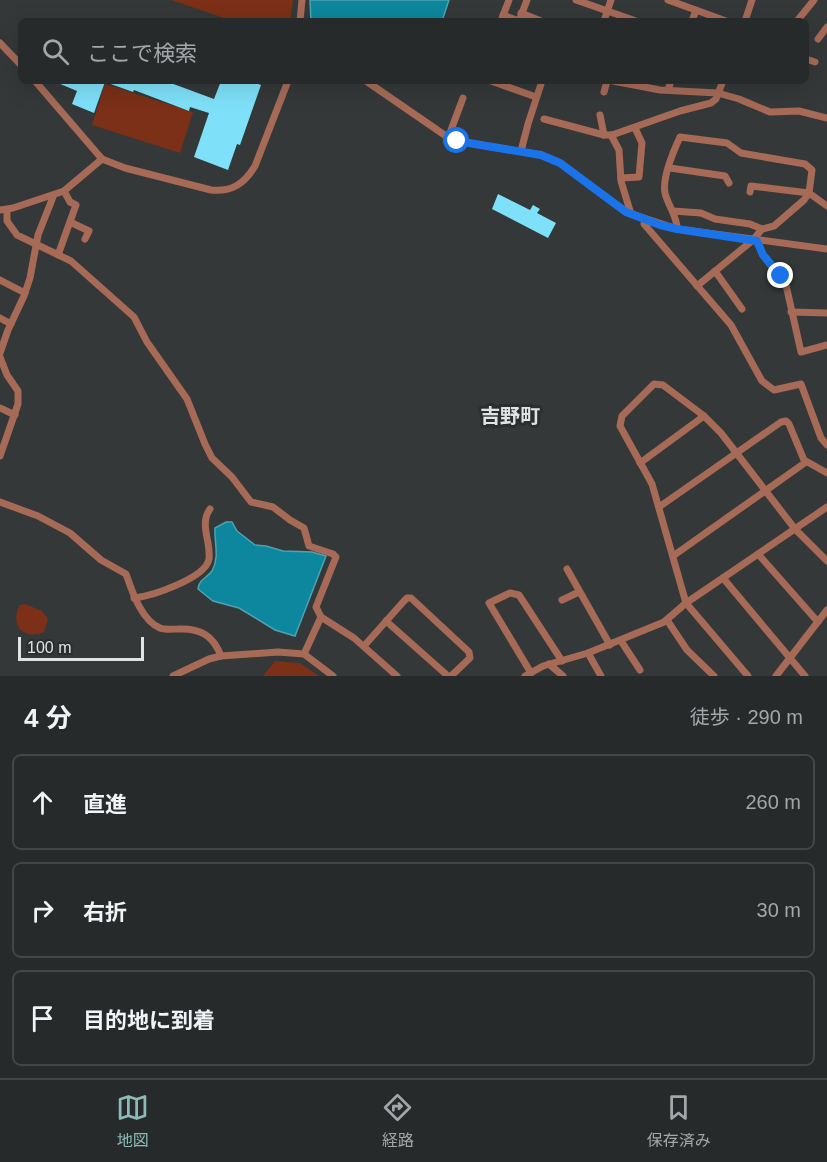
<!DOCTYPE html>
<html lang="ja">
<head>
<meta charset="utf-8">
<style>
  :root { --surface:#272a2b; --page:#2f3233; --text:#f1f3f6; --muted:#a4a7a9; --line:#434647; --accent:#8bbbb9 }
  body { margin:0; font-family:Helvetica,"Noto Sans JP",sans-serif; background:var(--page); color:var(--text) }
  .scale { position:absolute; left:18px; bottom:15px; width:126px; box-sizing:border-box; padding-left:6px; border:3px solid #e0e3e4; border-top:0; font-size:16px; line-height:21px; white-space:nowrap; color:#e0e3e4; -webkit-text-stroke:4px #2a2e2f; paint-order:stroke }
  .stop { position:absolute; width:18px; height:18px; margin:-14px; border:4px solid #1a73e8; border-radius:50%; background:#fff }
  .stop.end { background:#1a73e8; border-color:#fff; box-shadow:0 2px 6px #0008 }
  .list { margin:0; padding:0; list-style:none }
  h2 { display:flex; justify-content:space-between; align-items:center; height:78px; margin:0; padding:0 24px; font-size:26px }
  h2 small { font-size:20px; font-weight:400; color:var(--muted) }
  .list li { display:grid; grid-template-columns:39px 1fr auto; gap:18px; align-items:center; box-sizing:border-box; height:96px; margin:0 12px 12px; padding:0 12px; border:2px solid var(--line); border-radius:9px }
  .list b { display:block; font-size:22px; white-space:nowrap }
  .list em { font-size:20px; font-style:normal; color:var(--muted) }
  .icon { flex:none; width:33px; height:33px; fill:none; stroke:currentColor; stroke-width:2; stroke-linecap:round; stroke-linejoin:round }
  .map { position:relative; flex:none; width:827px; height:676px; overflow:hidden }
  .search { position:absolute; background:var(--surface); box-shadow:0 6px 24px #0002; left:18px; right:18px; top:18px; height:66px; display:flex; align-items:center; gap:15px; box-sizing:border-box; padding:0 21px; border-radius:9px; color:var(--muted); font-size:22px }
  .sheet { height:402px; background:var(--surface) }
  nav { display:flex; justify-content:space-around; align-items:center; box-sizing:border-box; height:84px; border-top:2px solid var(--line); background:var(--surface); font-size:16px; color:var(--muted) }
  nav a { display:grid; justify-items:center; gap:3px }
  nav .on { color:var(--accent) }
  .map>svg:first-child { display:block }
</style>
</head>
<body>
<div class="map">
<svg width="827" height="676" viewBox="0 0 827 676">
  <rect width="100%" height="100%" fill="#343839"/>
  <g fill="#7b3017">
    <path d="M 171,0 L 293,0 L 290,21 L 233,21 Z"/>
    <path d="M 105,84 L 193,112 L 180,153 L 92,125 Z"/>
    <path d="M 25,604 L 42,611 L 48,619 L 44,632 C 23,641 9,624 20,605 Z"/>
    <path d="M 275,661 L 300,663 L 319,676 L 263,676 Z"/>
  </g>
  <g fill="#0d879d" stroke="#4ca3b2" stroke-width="1.5">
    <path d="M 310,0 L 449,0 L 442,21 L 311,21 Z"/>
    <path d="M 226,522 L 232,522 L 237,531 L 255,545 L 266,546 L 283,551 L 312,552 L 326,556 L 295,636 L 275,630 L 239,608 L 213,601 L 198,589 C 199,579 207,578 212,571 C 220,556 214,543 215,528 Z"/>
  </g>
  <g fill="#7ee1f9">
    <path d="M 53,81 L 169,81 L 168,82 L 214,99 L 221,81 L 251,81 L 261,85 L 240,145 L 237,144 L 228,170 L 194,157 L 209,113 L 190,107 L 189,111 L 134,90 L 133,92 L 105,82 L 94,113 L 72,104 L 77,91 Z"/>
    <path d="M 498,194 L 530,210 L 533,205 L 540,209 L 537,213 L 556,223 L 548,238 L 492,209 Z"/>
  </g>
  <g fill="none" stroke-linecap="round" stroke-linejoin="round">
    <g stroke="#a66a57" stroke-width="7">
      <path d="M 576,0 L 636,21"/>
      <path d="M 668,0 L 726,21"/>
      <path d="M 521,13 L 541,21"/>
      <path d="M 503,15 L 519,21 L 527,0"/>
      <path d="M 300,21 L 302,0"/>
      <path d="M 501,21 L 509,0"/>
      <path d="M 604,21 L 611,0"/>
      <path d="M 692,21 L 696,10"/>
      <path d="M 745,21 L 752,0"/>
      <path d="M 797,21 L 814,0"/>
      <path d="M 818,39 L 827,27"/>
      <path d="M 0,43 L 21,65"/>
      <path d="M 806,59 L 815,62"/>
      <path d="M 35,81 L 102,159 L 125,168 L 211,190 C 232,192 244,184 255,166 L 288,81"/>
      <path d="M 366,81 L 446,136 L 457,141 L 541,155 L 560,163 L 626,212 L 677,229 L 827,249"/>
      <path d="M 491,81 L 536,97"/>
      <path d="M 613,81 L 660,90 L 718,93 L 739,99 L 770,112 L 799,111 L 827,118"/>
      <path d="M 668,90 L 671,81"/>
      <path d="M 604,92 L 607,81"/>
      <path d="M 600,115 L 604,135"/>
      <path d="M 544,119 L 604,135 L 612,135 L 680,111 L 711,103 L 716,99 L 723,81"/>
      <path d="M 611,135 L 619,150 L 621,181 L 631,214"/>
      <path d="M 450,138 L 451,130 L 463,98"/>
      <path d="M 521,151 L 528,124 L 542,81"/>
      <path d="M 670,168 L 725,176 L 729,183"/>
      <path d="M 621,178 L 639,177 L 642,143 L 635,128"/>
      <path d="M 750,192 L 751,186 L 809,193 L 827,206"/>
      <path d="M 0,210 L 13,208 L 64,191 L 102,159"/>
      <path d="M 7,210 L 7,221 L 17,235 L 71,261 L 134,317 L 147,342 L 187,399 L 205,444 L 212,458 L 232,477 L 251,502 L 273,507 L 290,520 L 304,528 L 309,546 L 333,554 L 336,557 L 316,607 L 321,617 L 304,654"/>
      <path d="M 673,211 L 701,213 L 715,219 L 750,224 L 762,229"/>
      <path d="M 645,219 L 644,224 L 731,325 L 762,381 L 774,390 L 801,384 L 821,438 L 827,445"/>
      <path d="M 70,222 L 89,231 L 85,239"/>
      <path d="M 677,229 C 677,215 668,206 665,193 C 662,178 674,150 680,137 L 727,143 L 741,153 L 805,164 L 812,170 L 809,193 L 804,200 L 774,226 L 762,229 L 753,240 L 697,286"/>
      <path d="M 757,241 L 763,255 L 786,285 L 801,352 L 827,345"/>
      <path d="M 58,255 L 76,205 L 70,202 L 64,191"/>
      <path d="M 715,271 L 742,309"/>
      <path d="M 0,280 L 25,293"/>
      <path d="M 791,312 L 827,313"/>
      <path d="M 0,318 L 11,324"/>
      <path d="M 0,353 L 8,330 L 24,296 L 30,278 L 38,235 L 53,197"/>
      <path d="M 0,357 L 7,375 L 18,391 L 18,404 L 0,456"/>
      <path d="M 0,408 L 15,415"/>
      <path d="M 640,463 L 704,416"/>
      <path d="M 0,502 L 38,516 L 70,533 L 101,560 L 126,574 C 132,591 141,620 160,628 C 165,630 172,629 178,629 C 200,628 213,635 221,656"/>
      <path d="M 659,507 L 781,422 L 786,421 L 789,424 L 804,460 L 827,473"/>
      <path d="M 758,554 L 818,622"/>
      <path d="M 673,556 L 806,462"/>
      <path d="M 567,569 L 610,645"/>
      <path d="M 723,578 L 805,676"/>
      <path d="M 134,598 C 152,596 206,578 209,559 C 211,541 199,524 210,509"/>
      <path d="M 562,600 L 579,592"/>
      <path d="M 321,617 L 354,638 L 397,676"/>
      <path d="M 667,620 L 687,650 L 714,676"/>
      <path d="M 386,621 L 448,676"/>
      <path d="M 621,641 L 640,670"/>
      <path d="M 364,646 L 404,601 L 407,598 L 411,598 L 469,652 L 470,658 L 451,676"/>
      <path d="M 588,653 L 601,676"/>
      <path d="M 549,664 L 563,676"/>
      <path d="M 531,673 L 489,603 L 510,593 L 519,595 L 562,661"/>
      <path d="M 173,676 L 209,659 L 221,656 L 278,652 L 304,654 L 333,676"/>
      <path d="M 525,676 L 543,666 L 588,653 L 664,622 L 686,603 L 827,507"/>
      <path d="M 748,676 L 686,603 L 652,484 L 620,426 L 622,416 L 654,384 L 663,385 L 704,416 L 721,433 L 795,529 L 827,561"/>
      <path d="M 776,676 L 827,610"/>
    </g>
  </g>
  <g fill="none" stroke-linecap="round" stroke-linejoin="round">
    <path stroke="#1a73e8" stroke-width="8" d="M 457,141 L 541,155 L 560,163 L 626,212 L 660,225 L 677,229 L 757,241 L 763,255 L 781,276"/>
  </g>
  <g text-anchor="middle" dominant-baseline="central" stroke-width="6" stroke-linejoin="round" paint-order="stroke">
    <g font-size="20" font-weight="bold" fill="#e0e3e4" stroke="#2a2e2f">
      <text x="510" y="416">吉野町</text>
    </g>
  </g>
</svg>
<div class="scale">100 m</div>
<div class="stop" style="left:457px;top:141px"></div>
<div class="stop end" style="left:781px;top:276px"></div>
<div class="search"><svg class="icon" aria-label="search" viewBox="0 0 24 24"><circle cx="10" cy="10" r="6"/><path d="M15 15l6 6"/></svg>ここで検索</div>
</div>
<section class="sheet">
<h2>4 分<small>徒歩 · 290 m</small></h2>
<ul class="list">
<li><svg class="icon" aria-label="ahead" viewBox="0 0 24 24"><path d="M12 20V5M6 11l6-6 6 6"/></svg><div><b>直進</b></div><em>260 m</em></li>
<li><svg class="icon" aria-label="right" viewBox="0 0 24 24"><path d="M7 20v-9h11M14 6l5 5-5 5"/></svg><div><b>右折</b></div><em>30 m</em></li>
<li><svg class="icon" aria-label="arrive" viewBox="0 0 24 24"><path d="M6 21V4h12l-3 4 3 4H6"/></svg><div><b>目的地に到着</b></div></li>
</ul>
</section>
<nav>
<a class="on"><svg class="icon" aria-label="map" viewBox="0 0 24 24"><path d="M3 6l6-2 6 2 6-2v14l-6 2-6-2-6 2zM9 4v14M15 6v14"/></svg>地図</a>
<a><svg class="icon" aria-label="directions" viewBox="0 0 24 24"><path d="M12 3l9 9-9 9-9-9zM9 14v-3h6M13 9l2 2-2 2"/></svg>経路</a>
<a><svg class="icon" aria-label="saved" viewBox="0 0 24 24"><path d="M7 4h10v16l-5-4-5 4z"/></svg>保存済み</a>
</nav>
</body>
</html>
